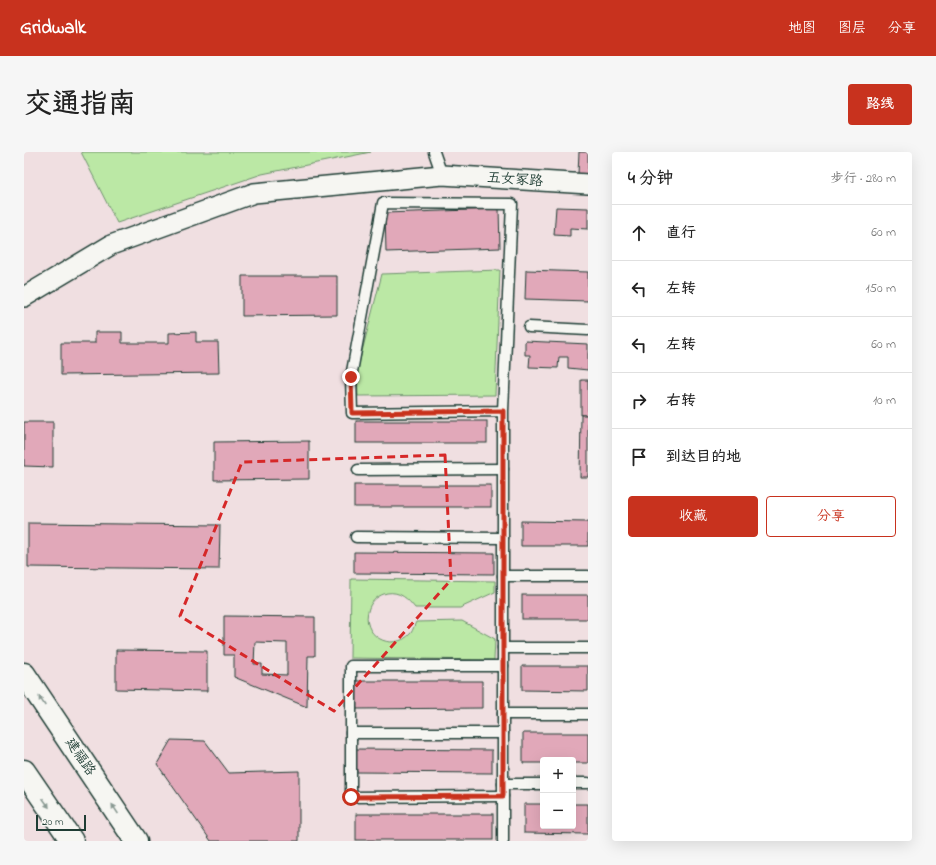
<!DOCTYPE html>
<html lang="zh">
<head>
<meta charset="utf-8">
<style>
  :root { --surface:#fff; --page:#f6f6f6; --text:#222; --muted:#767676; --line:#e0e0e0; --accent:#c8321e }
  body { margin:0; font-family:"Indie Flower","LXGW WenKai TC",sans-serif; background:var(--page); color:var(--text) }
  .controls { position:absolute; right:12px; bottom:12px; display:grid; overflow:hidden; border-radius:4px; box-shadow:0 4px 16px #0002 }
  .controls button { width:36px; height:36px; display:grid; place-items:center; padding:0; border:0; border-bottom:1px solid var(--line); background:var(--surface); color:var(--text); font:20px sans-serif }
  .scale { position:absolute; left:12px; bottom:10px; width:50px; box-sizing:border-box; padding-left:4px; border:2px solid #1f3d34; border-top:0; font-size:11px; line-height:14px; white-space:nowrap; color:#1f3d34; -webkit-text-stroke:3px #f6f6f2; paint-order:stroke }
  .stop { position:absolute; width:12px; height:12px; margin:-9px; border:3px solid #c8321e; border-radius:50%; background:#fff }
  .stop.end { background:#c8321e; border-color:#fff; box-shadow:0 1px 4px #0008 }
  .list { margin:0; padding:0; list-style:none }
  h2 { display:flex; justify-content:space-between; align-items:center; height:52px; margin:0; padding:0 16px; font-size:17px }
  h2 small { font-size:13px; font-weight:400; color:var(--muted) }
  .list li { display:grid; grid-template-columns:26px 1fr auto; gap:12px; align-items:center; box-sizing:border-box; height:56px; padding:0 16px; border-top:1px solid var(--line) }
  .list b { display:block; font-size:15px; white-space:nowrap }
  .list em { font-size:13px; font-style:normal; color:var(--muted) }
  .actions { display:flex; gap:8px; padding:12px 16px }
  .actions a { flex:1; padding:9px 0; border:1px solid var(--accent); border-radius:4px; text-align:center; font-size:14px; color:var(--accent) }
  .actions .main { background:var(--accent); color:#fff }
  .icon { flex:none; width:22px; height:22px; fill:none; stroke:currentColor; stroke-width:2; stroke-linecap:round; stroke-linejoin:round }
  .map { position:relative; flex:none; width:564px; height:689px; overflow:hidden; border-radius:4px }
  header { display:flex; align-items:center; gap:24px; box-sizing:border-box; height:56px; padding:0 20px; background:var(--accent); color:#fff }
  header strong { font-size:19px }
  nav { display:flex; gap:22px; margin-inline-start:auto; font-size:14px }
  .intro { display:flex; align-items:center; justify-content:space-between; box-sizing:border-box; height:96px; padding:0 24px }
  h1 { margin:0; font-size:28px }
  .button { padding:10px 18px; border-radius:4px; background:var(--accent); color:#fff; font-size:14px; font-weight:700 }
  main { display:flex; gap:24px; padding:0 24px }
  aside { flex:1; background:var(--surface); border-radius:4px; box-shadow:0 4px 16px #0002 }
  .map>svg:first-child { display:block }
</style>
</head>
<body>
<header>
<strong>Gridwalk</strong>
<nav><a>地图</a><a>图层</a><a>分享</a></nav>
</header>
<div class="intro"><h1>交通指南</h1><a class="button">路线</a></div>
<main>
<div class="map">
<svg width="564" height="689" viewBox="0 0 564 689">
  <rect width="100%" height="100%" fill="#f0dfe1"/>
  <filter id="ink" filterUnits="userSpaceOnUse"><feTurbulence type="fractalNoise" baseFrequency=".025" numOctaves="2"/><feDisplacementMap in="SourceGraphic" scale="8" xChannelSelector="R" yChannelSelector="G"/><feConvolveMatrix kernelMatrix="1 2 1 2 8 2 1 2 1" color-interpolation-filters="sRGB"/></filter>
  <g filter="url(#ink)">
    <g fill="#bbe8a5" stroke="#6d926c">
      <path d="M 57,0 L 347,0 L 238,22 L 93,71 Z"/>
      <path d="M 476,118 L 471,243 L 334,244 L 333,219 L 358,122 Z"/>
      <path d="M 327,427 L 471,429 L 471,440 L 436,456 L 391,456 C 384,447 376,439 363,441 C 355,443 348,448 345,456 C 335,483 368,502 387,481 C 389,478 390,474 392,470 L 438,469 L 471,487 L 470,508 L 326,506 Z"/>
    </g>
    <g fill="#e1a8b9" stroke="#1f3d34" fill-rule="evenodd">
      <path d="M 555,0 L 564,0 L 564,23 L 554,22 Z"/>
      <path d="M 532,55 L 564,56 L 564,77 L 546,76 L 546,84 L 530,83 Z"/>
      <path d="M 475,57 L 476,96 L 362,100 L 361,61 Z"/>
      <path d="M 502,118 L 564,120 L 564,149 L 501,147 Z"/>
      <path d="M 218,124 L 313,124 L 313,163 L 218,164 Z"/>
      <path d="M 71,180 L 98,180 L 98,191 L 145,191 L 145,181 L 172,180 L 172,190 L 194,190 L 195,221 L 37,223 L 37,191 L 71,191 Z"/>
      <path d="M 501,189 L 564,192 L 564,218 L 544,216 L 544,205 L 535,205 L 534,216 L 505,215 L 506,203 L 501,203 Z"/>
      <rect x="557" y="228" width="7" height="35"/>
      <path d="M 557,263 L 564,263 L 564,325 L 556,325 Z"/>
      <rect x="332" y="269" width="131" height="22"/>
      <path d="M 0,270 L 29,270 L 29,315 L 0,314 Z"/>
      <path d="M 285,289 L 285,327 L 190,328 L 190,290 Z"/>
      <rect x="330" y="333" width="137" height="22"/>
      <path d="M 497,369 L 564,370 L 564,394 L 497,394 Z"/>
      <path d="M 4,371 L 196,373 L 195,417 L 4,415 Z"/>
      <path d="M 330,400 L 470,401 L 470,422 L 330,421 Z"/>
      <rect x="498" y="443" width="66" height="24"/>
      <path d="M 200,464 L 291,465 L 291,504 L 284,504 L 283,555 L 210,525 L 210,503 L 200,503 ZM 231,490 L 263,491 L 263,523 L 238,522 L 238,512 L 230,512 Z"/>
      <path d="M 92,498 L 183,499 L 183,539 L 92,537 Z"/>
      <path d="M 498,514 L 564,514 L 564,539 L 498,538 Z"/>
      <path d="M 330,529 L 458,529 L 458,556 L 330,557 Z"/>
      <path d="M 499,581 L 564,581 L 564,611 L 549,611 L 549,608 L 519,608 L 519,611 L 499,611 Z"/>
      <path d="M 147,588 L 181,589 L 205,621 L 275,619 L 275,689 L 187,689 L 133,612 Z"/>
      <path d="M 331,597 L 468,598 L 468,621 L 331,620 Z"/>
      <path d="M 500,652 L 519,652 L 519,674 L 549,674 L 549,652 L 564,652 L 564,682 L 500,681 Z"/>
      <rect x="332" y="662" width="137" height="26"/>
    </g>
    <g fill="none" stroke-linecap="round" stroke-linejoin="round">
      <defs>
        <g id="lane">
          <path d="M 410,0 L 418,23"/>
          <path d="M 505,175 L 564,178"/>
          <path d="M 334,318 L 479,317"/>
          <path d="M 332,385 L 479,386"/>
          <path d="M 479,424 L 564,424"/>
          <path d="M 479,496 L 564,496"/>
          <path d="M 479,514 L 327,514 L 327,645 L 479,644"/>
          <path d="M 479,562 L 564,562"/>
          <path d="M 327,581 L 479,581"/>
          <path d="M 549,631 L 564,631"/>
          <path d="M 479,632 L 519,632"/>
          <path d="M 479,689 L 479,259 L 488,52 L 359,51 L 327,225 L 328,261 L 479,259"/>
        </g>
        <path id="street" d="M 0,145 L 87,93 L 230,41 L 418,23 L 564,32"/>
        <g id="secondary">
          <path d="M 0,522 L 112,689"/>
          <path d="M 0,619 L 48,689"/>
        </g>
      </defs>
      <use href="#lane" stroke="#1f3d34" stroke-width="13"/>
      <use href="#street" stroke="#1f3d34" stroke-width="22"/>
      <use href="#secondary" stroke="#1f3d34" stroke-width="25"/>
      <use href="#lane" stroke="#f6f6f2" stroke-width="10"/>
      <use href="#street" stroke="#f6f6f2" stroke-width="19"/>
      <use href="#secondary" stroke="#f6f6f2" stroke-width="22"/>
    </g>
    <defs><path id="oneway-solid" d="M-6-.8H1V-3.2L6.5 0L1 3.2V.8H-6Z"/></defs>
    <g fill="#8a9a93">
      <use href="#oneway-solid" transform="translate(18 549) rotate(-123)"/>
      <use href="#oneway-solid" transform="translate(22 651) rotate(55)"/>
      <use href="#oneway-solid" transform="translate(91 657) rotate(-124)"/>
    </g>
  </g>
  <g fill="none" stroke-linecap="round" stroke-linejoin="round" filter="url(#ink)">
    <path stroke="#c8321e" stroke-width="5" d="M 327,645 L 479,644 L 479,259 L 328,261 L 327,225"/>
  </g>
  <path fill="none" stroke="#d62828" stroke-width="3" stroke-dasharray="8 5" stroke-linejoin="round" d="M 421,303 L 427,428 L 310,559 L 156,464 L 218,310 Z"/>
  <g text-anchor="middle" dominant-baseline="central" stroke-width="3" stroke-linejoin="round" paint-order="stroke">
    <g font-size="14" fill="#1f3d34" stroke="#f6f6f2">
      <text transform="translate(491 28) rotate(4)">五女冢路</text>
      <text transform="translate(56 605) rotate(56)">建福路</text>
    </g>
  </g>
</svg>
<div class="controls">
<button>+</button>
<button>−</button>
</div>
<div class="scale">20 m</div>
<div class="stop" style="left:327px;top:645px"></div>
<div class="stop end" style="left:327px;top:225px"></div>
</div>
<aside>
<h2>4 分钟<small>步行 · 280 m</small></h2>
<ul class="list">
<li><svg class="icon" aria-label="ahead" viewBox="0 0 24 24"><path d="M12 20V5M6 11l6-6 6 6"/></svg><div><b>直行</b></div><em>60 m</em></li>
<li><svg class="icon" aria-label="left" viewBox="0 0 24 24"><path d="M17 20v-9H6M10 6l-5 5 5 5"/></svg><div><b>左转</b></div><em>150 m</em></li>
<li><svg class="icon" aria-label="left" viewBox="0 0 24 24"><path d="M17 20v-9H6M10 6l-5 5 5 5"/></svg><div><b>左转</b></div><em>60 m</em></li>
<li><svg class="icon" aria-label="right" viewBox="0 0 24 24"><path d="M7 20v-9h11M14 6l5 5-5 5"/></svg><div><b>右转</b></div><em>10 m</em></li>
<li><svg class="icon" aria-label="arrive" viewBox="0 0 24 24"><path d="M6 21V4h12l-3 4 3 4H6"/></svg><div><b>到达目的地</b></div></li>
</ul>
<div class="actions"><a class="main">收藏</a><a>分享</a></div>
</aside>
</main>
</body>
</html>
